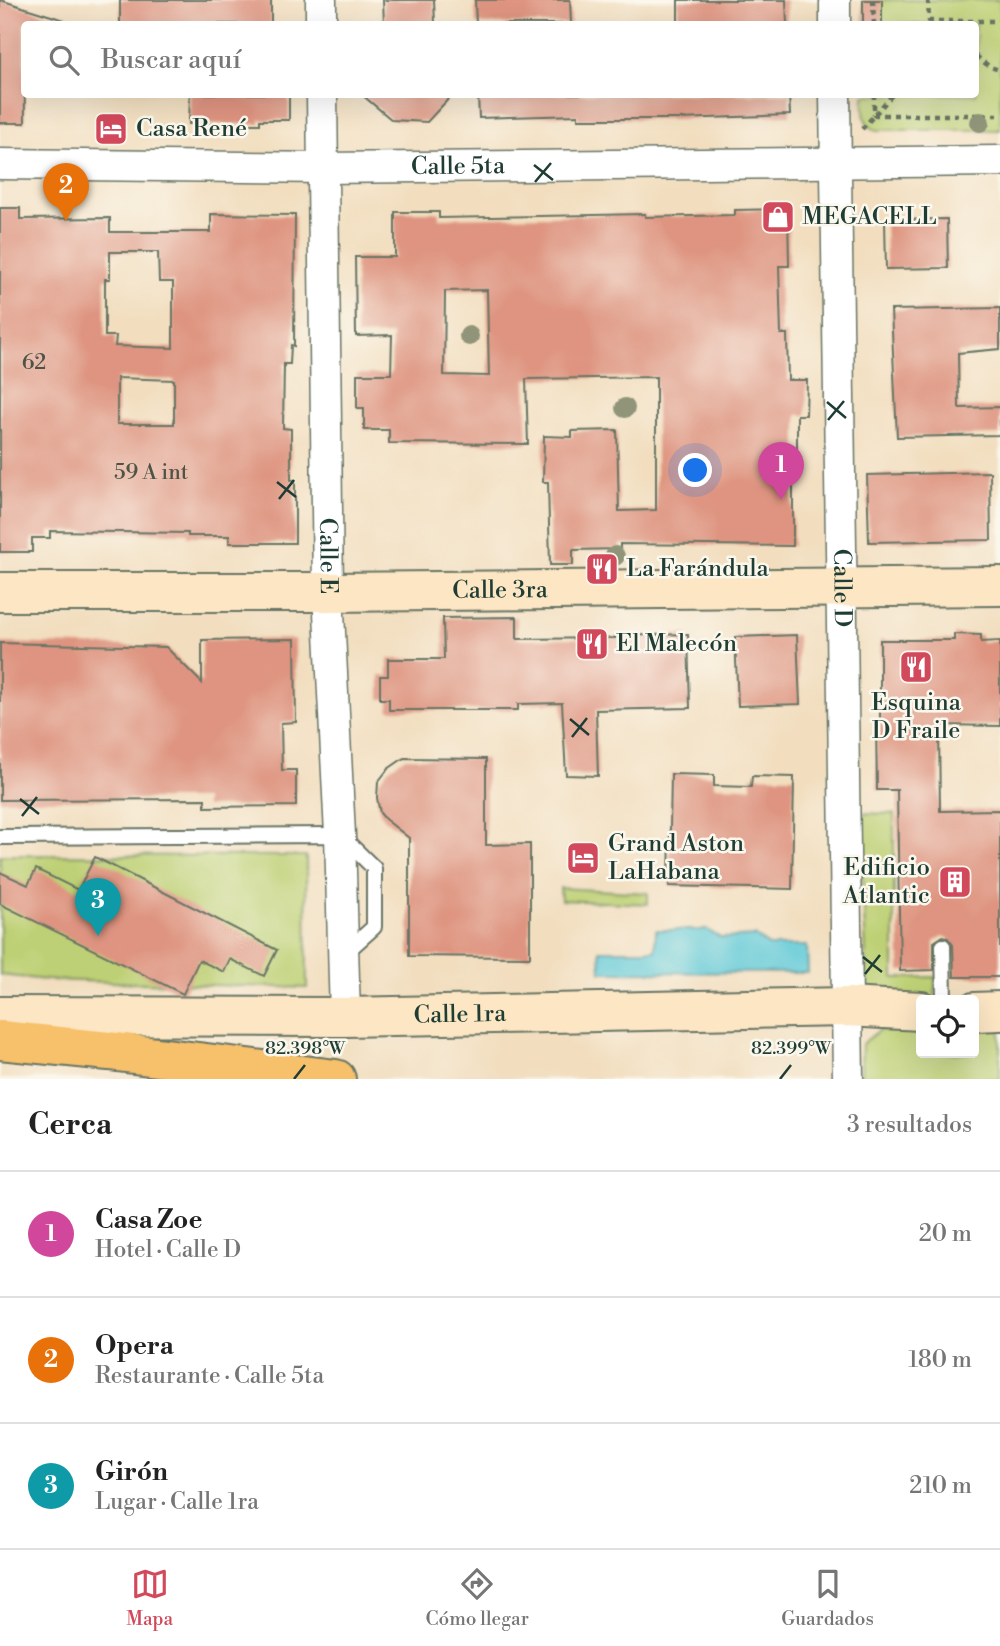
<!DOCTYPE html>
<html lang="es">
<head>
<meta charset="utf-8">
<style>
  :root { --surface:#fff; --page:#f6f6f6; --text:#222; --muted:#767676; --line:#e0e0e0; --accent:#d1495b }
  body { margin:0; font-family:"Libre Bodoni",serif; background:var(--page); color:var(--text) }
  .controls { position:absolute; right:21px; bottom:21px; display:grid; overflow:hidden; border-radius:7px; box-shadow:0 7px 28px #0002 }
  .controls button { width:63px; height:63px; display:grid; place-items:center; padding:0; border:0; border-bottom:2px solid var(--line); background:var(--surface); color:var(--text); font:35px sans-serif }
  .you { position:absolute; left:696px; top:471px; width:24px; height:24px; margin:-18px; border:5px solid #fff; border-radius:50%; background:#1a73e8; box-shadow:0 0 0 10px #1a73e833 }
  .badge { display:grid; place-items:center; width:46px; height:46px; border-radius:50%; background:var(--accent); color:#fff; font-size:23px; font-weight:700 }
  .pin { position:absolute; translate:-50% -58px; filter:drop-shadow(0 2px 4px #0008) }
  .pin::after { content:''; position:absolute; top:37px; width:24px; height:21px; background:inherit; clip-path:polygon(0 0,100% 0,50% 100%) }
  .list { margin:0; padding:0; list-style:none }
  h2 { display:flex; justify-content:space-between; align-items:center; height:91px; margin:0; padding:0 28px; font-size:30px }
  h2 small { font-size:23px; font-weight:400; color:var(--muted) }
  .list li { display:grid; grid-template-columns:46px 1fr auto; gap:21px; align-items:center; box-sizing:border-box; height:126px; padding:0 28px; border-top:2px solid var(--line) }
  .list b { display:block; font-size:26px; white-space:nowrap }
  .list p { margin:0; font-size:23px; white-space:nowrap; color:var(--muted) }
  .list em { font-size:23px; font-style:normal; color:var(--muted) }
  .icon { flex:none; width:38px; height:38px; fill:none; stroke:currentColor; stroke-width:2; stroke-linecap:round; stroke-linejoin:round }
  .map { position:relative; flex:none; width:1000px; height:1079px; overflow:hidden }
  .search { position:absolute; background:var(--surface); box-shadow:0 7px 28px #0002; left:21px; right:21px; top:21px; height:77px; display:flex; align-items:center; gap:18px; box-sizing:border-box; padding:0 24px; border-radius:7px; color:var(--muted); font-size:26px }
  .sheet { height:469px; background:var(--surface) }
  nav { display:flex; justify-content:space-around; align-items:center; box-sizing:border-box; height:98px; border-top:2px solid var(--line); background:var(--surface); font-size:19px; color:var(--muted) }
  nav a { display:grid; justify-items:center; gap:4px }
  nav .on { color:var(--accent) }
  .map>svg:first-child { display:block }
</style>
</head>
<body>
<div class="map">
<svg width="1000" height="1079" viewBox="0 0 1000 1079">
  <rect width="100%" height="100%" fill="#fbf7ec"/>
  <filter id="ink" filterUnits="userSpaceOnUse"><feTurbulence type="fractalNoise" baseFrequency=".0143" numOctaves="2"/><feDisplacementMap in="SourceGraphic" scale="14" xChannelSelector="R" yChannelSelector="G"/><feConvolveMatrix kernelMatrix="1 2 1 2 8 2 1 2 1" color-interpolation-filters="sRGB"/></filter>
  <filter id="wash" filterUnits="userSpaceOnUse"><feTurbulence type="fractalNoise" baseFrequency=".00686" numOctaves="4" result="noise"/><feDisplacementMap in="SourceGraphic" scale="28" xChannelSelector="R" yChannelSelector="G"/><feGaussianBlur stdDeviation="1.57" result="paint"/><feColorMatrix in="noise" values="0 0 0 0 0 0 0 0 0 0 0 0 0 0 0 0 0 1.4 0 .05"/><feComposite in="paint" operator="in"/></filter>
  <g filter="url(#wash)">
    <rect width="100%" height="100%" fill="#f2debf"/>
    <g fill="#bdd074" stroke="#6e8654" stroke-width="2">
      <path d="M 863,0 L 1000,0 L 1000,130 L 876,130 C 861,124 864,109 864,95 L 976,94 L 976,24 L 864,24 Z"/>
      <path d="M 860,813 L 894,814 L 894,978 L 935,977 L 935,1000 L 868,1004 Z"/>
      <path d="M 0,855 L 306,856 L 307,988 L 46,980 L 0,975 Z"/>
      <path d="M 560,888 L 648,893 L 648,904 L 561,900 Z"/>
      <path d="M 1000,1028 L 1000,1079 L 861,1079 L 862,1044 L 879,1030 L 921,1029 L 921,1053 L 974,1053 L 974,1029 Z"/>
    </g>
    <path fill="#5ec9d7" stroke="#3e8386" stroke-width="2" d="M 656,930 L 707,930 L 721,938 L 755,936 L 769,946 L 807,946 L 808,973 L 601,972 L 600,950 L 655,950 Z"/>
    <g id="blocks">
      <g fill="#de9480" fill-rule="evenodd">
        <path d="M 0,0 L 64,20 L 63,24 L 24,24 L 25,123 L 0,123 Z"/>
        <rect x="120" y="0" width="151" height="24"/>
        <path d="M 383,0 L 434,0 L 435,24 L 384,24 Z"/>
        <path d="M 475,0 L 570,0 L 571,24 L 476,24 Z"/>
        <path d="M 678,0 L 786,0 L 787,24 L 678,24 Z"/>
        <rect x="863" y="0" width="19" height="24"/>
        <path d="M 190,94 L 289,94 L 289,120 L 260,120 L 260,124 L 189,124 Z"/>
        <path d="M 361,94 L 453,94 L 427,122 L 392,120 Z"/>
        <path d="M 478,94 L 789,94 L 790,115 L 678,119 L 578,119 L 578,115 L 479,118 Z"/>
        <path d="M 0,208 L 20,208 L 20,219 L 110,218 L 110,232 L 211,232 L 211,214 L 295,215 L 294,346 L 291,345 L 290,364 L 284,364 L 283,428 L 291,429 L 291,480 L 295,480 L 295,543 L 229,543 L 229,536 L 188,536 L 188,533 L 50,531 L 50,538 L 32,538 L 32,552 L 0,552 ZM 110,252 L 158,252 L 159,282 L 173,282 L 173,348 L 115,346 L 116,336 L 105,336 L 105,279 L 110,279 ZM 117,378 L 174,380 L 174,424 L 117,424 Z"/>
        <path d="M 788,209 L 789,266 L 779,266 L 781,334 L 787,334 L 788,380 L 807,380 L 806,415 L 797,415 L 797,448 L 793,448 L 793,546 L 620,544 L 620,549 L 573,550 L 573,565 L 550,565 L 548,482 L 543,482 L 544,436 L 572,437 L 572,431 L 617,430 L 619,511 L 656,510 L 656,377 L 526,379 L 528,444 L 389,443 L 389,430 L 364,430 L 364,408 L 357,408 L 357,374 L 391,374 L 392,335 L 356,336 L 355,257 L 395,257 L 395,212 L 439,212 L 439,218 L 645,214 L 645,217 L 735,215 L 735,210 ZM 487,290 L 489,376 L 444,375 L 445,291 Z"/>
        <path d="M 947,219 L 948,268 L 886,269 L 885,220 Z"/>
        <path d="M 1000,308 L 1000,349 L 958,353 L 959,408 L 1000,407 L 1000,435 L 897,437 L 891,310 Z"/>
        <path d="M 990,472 L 991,540 L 869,542 L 867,475 Z"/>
        <path d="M 517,617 L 517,639 L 615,638 L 615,636 L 688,634 L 690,708 L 596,710 L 598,776 L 566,775 L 562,703 L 518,704 L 518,710 L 389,710 L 389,699 L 380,699 L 380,676 L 388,676 L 388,659 L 444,659 L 443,618 Z"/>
        <path d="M 954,634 L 981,635 L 981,642 L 1000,641 L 1000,726 L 939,725 L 940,811 L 1000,810 L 1000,977 L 954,977 L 953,945 L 948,938 L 943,936 L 934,942 L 934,970 L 900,971 L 897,790 L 877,790 L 876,726 L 880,726 L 880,640 L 954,640 Z"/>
        <path d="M 797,635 L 800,704 L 738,706 L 735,637 Z"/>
        <path d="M 295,639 L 296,722 L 281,723 L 282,770 L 296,770 L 296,806 L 205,807 L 205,799 L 0,800 L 0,643 L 166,647 L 202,683 L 202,640 Z"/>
        <path d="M 404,758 L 486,759 L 486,845 L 530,844 L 530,957 L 409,956 L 409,838 L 385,819 L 380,813 L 377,798 L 378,782 L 388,769 Z"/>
        <path d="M 671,774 L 714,775 L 714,786 L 751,787 L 752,776 L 794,777 L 792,889 L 669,886 Z"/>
        <path d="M 95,857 L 277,950 L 264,976 L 230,959 L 224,972 L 199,960 L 183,994 L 0,904 L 0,872 L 28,885 L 36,869 L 78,890 Z"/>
      </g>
    </g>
  </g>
  <g filter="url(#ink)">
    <use href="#blocks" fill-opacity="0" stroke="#697565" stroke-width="2"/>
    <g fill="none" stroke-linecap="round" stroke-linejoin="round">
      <defs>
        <g id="lane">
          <path d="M 0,837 L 340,835 L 374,868 L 374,927 L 345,953"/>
          <path d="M 943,946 L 944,1000"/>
        </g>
        <g id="street">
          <path d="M 321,0 L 321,24"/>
          <path d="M 835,24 L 835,0"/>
          <path id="s1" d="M 322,94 L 328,592 L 340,835 L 345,1017"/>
          <path id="s2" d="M 835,94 L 848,1079"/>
          <path id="s3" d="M 0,164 L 323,168 L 1000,161"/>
        </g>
        <g id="secondary">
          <path id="s4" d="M 0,592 L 328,592 L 1000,586"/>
          <path d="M 974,1012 L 1000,1011"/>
          <path id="s5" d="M 0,1016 L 345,1017 L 847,1007 L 921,1011"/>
        </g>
        <path id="highway" d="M 0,1040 L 109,1051 L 336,1079"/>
      </defs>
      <use href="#lane" stroke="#697565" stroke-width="18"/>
      <use href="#street" stroke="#697565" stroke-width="33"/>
      <use href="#secondary" stroke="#697565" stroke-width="42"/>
      <use href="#highway" stroke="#697565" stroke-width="42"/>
      <g stroke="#697565" stroke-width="4.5" stroke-dasharray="5 5" stroke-linecap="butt">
        <path d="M 873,0 L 874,24"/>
        <path d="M 928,0 L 929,21 L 1000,21"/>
        <path d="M 976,56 L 990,67 L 1000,70"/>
        <path d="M 874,94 L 874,115 L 1000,115"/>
        <path d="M 862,129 L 893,94"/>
      </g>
      <use href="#lane" stroke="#fff" stroke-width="14"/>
      <use href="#street" stroke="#fff" stroke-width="30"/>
      <use href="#secondary" stroke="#fce6c4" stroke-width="38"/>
      <use href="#highway" stroke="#f7c06b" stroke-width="38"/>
    </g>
    <g fill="#90957a">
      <circle cx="980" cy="122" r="10"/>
      <circle cx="469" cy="336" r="10"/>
      <circle cx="625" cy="408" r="10"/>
      <circle cx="615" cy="556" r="10"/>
    </g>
  </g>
  <path fill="none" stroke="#1f3d34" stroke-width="2.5" d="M 534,165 L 553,180M 535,182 L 551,163M 827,402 L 846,418M 828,420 L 844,401M 277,482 L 296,497M 279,499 L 294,480M 570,719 L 589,735M 572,737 L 587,718M 20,799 L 39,814M 22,816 L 37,797M 863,957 L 882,972M 865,974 L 880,955M 294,1079 L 305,1065M 780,1079 L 791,1065"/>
  <defs>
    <symbol id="hotel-square" viewBox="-11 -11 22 22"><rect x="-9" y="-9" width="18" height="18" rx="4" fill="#d1495b" stroke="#fbf7ec"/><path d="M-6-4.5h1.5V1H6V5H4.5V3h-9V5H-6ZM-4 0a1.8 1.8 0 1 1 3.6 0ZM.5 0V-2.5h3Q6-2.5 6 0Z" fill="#fff"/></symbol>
    <symbol id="shop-square" viewBox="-11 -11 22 22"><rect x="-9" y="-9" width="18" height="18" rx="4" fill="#d1495b" stroke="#fbf7ec"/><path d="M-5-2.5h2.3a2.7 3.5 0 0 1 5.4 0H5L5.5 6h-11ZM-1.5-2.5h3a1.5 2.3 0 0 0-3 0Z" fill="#fff"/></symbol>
    <symbol id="restaurant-square" viewBox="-11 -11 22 22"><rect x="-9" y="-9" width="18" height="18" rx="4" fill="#d1495b" stroke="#fbf7ec"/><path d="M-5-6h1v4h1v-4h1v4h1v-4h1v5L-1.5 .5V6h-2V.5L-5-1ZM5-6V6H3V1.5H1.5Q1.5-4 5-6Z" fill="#fff"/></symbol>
    <symbol id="building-square" viewBox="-11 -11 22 22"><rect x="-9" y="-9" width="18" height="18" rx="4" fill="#d1495b" stroke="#fbf7ec"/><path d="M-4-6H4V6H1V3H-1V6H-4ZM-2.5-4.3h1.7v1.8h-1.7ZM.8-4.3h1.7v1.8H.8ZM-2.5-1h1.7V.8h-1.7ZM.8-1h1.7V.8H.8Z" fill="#fff"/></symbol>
  </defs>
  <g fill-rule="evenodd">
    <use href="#hotel-square" x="92" y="110" width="38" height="38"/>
    <use href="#shop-square" x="759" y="198" width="38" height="38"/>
    <use href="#restaurant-square" x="583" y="550" width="38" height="38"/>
    <use href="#restaurant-square" x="573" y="625" width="38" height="38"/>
    <use href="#restaurant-square" x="897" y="648" width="38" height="38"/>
    <use href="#hotel-square" x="564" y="839" width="38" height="38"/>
    <use href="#building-square" x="936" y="863" width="38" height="38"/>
  </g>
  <g text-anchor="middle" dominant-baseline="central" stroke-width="5" stroke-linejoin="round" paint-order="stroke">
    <g font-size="21" fill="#4f5347">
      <text x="34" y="363">62</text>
      <text x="151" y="473">59 A int</text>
    </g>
    <g font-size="24" fill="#1f3d34" stroke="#fbf7ec" text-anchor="start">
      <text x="136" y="129">Casa René</text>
      <text x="802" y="217">MEGACELL</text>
      <text x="626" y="569">La Farándula</text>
      <text x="616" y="644">El Malecón</text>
      <text x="916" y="703" text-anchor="middle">Esquina<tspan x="916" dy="28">D Fraile</tspan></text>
      <text x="608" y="844">Grand Aston<tspan x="608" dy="28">LaHabana</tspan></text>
      <text x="930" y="868" text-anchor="end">Edificio<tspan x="930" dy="28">Atlantic</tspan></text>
    </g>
    <g font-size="24" fill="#1f3d34" stroke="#fbf7ec">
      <text stroke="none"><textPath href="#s3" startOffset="458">Calle 5ta</textPath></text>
      <text stroke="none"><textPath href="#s1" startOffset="462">Calle E</textPath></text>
      <text stroke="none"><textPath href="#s2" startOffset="494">Calle D</textPath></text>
      <text stroke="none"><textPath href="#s4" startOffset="500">Calle 3ra</textPath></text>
      <text stroke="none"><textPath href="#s5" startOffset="460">Calle 1ra</textPath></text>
    </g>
  </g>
  <g font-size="18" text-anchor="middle" fill="#1f3d34" stroke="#fbf7ec" stroke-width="5" stroke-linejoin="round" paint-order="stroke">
    <text x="305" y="1054">82.398°W</text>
    <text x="791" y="1054">82.399°W</text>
  </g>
</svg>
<div class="controls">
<button><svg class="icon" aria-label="locate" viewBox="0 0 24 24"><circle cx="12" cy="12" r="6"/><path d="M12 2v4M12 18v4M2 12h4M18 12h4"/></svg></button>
</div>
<div class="you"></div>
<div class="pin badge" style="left:781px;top:500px;background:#d1479c">1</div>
<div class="pin badge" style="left:66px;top:221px;background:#e8710a">2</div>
<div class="pin badge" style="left:98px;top:936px;background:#0f9aa8">3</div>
<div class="search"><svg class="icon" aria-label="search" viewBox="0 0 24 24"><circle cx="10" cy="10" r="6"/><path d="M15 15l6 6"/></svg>Buscar aquí</div>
</div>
<section class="sheet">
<h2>Cerca<small>3 resultados</small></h2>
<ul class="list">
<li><span class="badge" style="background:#d1479c">1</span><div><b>Casa Zoe</b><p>Hotel · Calle D</p></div><em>20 m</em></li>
<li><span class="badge" style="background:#e8710a">2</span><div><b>Opera</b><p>Restaurante · Calle 5ta</p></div><em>180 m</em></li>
<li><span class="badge" style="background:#0f9aa8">3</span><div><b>Girón</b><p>Lugar · Calle 1ra</p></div><em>210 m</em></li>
</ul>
</section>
<nav>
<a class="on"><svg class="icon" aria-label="map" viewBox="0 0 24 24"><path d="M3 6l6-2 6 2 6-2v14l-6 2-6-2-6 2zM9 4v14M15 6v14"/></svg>Mapa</a>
<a><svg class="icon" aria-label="directions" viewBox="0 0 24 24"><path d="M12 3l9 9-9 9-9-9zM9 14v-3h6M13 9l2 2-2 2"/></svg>Cómo llegar</a>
<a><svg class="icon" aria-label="saved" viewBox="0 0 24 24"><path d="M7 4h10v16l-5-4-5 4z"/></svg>Guardados</a>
</nav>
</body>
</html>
